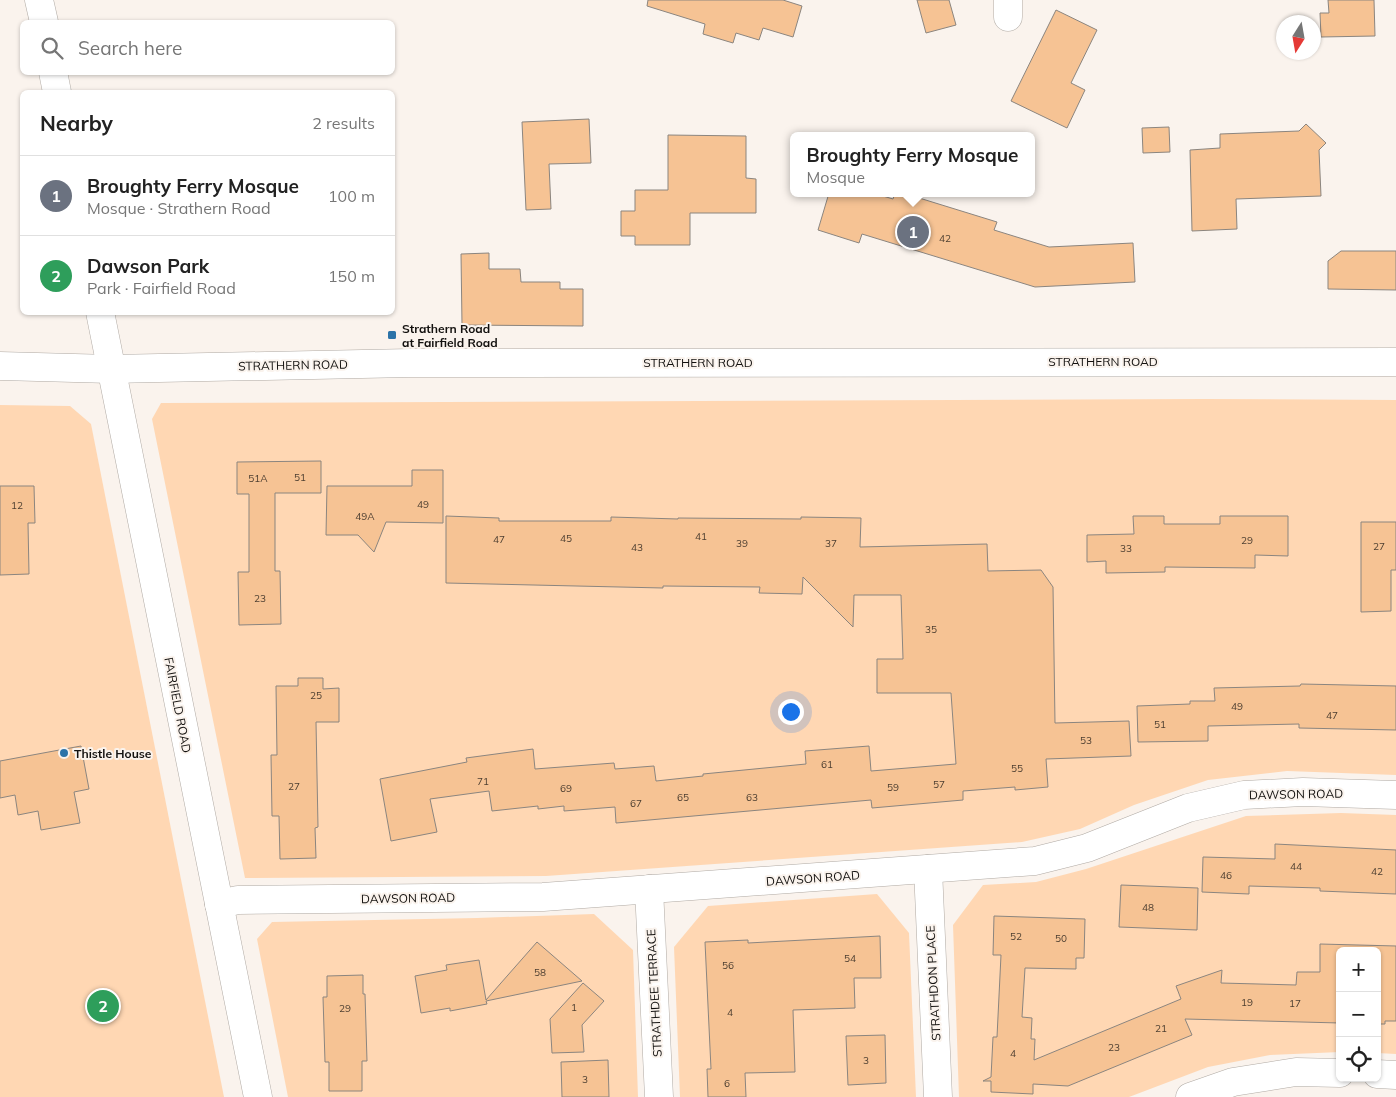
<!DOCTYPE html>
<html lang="en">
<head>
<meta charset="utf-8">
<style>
  :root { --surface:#fff; --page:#f2f2f2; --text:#222; --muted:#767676; --line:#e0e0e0; --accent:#2c73a8 }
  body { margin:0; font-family:Mulish,sans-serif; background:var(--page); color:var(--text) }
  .controls { position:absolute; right:15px; bottom:15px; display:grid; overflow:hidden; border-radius:8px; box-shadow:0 1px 4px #0004 }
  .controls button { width:45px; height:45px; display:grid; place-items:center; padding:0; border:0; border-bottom:1px solid var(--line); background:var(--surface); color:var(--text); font:25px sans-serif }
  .compass { position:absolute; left:1276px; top:15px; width:45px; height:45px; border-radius:50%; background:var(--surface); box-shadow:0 1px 4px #0004; rotate:191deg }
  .you { position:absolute; left:790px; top:711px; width:18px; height:18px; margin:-12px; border:4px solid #fff; border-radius:50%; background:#1a73e8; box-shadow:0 0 0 8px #1a73e833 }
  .badge { display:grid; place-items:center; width:32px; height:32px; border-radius:50%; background:var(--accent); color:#fff; font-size:16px; font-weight:700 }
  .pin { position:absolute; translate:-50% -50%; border:2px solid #fff; box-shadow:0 1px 5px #0006 }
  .popup { position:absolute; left:790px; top:132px; width:245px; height:65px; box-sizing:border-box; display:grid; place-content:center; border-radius:8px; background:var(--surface); filter:drop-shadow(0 1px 4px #0005); font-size:16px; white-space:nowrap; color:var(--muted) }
  .popup b { font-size:19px; color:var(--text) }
  .popup::after { content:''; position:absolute; left:50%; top:100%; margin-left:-10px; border:10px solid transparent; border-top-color:var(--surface) }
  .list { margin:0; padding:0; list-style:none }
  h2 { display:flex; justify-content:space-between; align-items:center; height:65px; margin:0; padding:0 20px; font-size:21px }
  h2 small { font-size:16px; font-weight:400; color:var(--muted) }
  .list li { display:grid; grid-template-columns:32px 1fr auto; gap:15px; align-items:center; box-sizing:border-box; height:80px; padding:0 20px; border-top:1px solid var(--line) }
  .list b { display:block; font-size:19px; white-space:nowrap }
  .list p { margin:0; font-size:16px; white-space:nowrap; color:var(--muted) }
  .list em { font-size:16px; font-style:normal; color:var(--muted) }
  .icon { flex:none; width:28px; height:28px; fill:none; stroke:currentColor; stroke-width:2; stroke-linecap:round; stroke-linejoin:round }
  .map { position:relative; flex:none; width:1396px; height:1097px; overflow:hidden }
  .search { position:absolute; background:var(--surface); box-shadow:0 1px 4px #0004; left:20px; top:20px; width:375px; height:55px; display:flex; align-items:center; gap:12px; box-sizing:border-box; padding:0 18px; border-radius:8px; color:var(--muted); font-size:19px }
  .panel { position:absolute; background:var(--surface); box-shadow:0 1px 4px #0004; left:20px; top:90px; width:375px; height:225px; border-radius:8px }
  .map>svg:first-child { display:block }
</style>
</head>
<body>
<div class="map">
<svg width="1396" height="1097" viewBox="0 0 1396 1097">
  <rect width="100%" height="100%" fill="#faf3ed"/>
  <g fill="#ffd7b3">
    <path d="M 1204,399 L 1396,400 L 1396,775 L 1287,771 L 1208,780 L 1134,805 L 1080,829 L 1022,842 L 546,876 L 245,878 L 152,419 L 161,403 Z"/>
    <path d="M 0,405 L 70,406 L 91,424 L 224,1097 L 0,1097 Z"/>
    <path d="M 1341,813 L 1396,815 L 1396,1054 L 1377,1053 L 1377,951 L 1340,951 L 1340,1052 L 1270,1055 L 1208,1067 L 1129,1097 L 959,1097 L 953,925 L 983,885 L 1036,882 L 1086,869 L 1246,816 Z"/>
    <path d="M 877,894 L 909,933 L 916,1097 L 680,1097 L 674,947 L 708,906 Z"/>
    <path d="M 594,914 L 633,950 L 638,1097 L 288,1097 L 257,939 L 272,922 L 477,918 Z"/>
  </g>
  <g fill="#f6c394" stroke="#8b857f">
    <path d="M 648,0 L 783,0 L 802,6 L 793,37 L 763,28 L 759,40 L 736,33 L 733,43 L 703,34 L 705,24 L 647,6 Z"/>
    <path d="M 917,0 L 949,0 L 956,25 L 926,33 Z"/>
    <path d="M 1328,0 L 1374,0 L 1375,36 L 1321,37 L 1320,13 L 1329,13 Z"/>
    <path d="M 1056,10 L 1097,30 L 1071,83 L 1085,90 L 1067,128 L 1011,101 Z"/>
    <path d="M 589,119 L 591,163 L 549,164 L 551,209 L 526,210 L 522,122 Z"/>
    <path d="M 1306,124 L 1326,143 L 1319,150 L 1321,196 L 1236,199 L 1237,229 L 1192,231 L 1190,150 L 1220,148 L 1220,134 L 1299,131 Z"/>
    <path d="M 1169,127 L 1170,152 L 1143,153 L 1142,128 Z"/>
    <path d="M 668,135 L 746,136 L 746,178 L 756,179 L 756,213 L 690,213 L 690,245 L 635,245 L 635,236 L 621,236 L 621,211 L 635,211 L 635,190 L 668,190 Z"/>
    <path d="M 829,193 L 873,193 L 893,199 L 895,193 L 903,193 L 997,222 L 994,230 L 1049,247 L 1133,243 L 1135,282 L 1035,287 L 862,234 L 859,243 L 818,230 Z"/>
    <path d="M 1341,251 L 1396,251 L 1396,290 L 1328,289 L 1328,261 Z"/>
    <path d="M 489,253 L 489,269 L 520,269 L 521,282 L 560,282 L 560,289 L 583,289 L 583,326 L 462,325 L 461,254 Z"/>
    <path d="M 321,461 L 321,493 L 275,493 L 275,571 L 280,571 L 281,624 L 239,625 L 238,572 L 249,572 L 249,494 L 237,494 L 237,462 Z"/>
    <path d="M 412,470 L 443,470 L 443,523 L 386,522 L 374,552 L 358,535 L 326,535 L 327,486 L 412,486 Z"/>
    <path d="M 0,486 L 34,486 L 35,523 L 28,523 L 29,574 L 0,575 Z"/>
    <path d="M 446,516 L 499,518 L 499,521 L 611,521 L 611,517 L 678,519 L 678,518 L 801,519 L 801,517 L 861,518 L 860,547 L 987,544 L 988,571 L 1041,570 L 1053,587 L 1055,723 L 1129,721 L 1131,756 L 1046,759 L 1048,787 L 1015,790 L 1015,787 L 963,791 L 963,800 L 872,808 L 871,800 L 616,823 L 615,807 L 564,811 L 564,806 L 538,809 L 538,806 L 492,811 L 489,791 L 430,799 L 437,832 L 391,841 L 380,779 L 467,762 L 466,758 L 533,749 L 535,769 L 614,763 L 615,769 L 654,766 L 656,781 L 703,776 L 703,774 L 806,764 L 805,751 L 869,746 L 871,771 L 956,764 L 951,693 L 877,693 L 877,659 L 903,659 L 901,595 L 854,595 L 853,627 L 803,577 L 802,594 L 759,593 L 760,587 L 663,586 L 663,588 L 446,583 Z"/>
    <path d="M 1133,516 L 1164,516 L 1164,524 L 1220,524 L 1220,516 L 1288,516 L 1288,556 L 1255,555 L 1255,568 L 1165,567 L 1165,572 L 1106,573 L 1106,561 L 1087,562 L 1087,535 L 1134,534 Z"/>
    <path d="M 1361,522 L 1396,522 L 1396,570 L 1391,570 L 1391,611 L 1361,612 Z"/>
    <path d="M 298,678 L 323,678 L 323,689 L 339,688 L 339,722 L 316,722 L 318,827 L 315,828 L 316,858 L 280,859 L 279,816 L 272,816 L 271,755 L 277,755 L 276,686 L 298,686 Z"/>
    <path d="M 1301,684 L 1396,686 L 1396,730 L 1299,728 L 1299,724 L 1208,726 L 1208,741 L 1138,742 L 1137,706 L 1190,704 L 1190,701 L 1215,701 L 1214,688 L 1300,686 Z"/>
    <path d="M 81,746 L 89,789 L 74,792 L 80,823 L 41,830 L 38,811 L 18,815 L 15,795 L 0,798 L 0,761 Z"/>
    <path d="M 1275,844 L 1396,850 L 1396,894 L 1320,891 L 1320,888 L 1249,886 L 1249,894 L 1202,892 L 1203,857 L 1275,859 Z"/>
    <path d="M 1121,885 L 1198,888 L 1197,930 L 1119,927 Z"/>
    <path d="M 994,916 L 1085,919 L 1084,958 L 1076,958 L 1076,969 L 1025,968 L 1022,1017 L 1032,1018 L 1031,1039 L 1035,1039 L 1034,1060 L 1181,999 L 1176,986 L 1222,970 L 1221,983 L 1296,985 L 1297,972 L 1320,972 L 1320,944 L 1396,946 L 1396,1021 L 1385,1021 L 1385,1024 L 1377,1024 L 1377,951 L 1340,951 L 1340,1023 L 1185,1019 L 1192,1035 L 1068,1086 L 1033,1084 L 1033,1094 L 991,1092 L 991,1081 L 983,1081 L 991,1077 L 993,1037 L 997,1037 L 1001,955 L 993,955 Z"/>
    <path d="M 880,936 L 881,978 L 854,978 L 855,1008 L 793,1010 L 795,1072 L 745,1073 L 746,1097 L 708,1097 L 707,1069 L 711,1069 L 705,942 L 748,940 L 748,943 Z"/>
    <path d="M 537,942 L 582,981 L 486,1001 L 487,1004 L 450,1011 L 450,1008 L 421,1013 L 415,976 L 447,970 L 446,965 L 479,960 L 486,1000 Z"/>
    <path d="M 363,975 L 363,994 L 365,994 L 367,1061 L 362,1061 L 362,1091 L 329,1091 L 329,1062 L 325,1062 L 323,997 L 327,997 L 327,976 Z"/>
    <path d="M 583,983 L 604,1001 L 582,1025 L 584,1052 L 552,1053 L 550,1019 Z"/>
    <path d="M 885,1035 L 886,1083 L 848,1085 L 846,1036 Z"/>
    <path d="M 608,1060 L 609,1097 L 562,1097 L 561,1062 Z"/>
  </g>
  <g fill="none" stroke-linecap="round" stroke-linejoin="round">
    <defs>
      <g id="minor">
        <path d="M 39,0 L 44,22"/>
        <path d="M 1008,0 L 1008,17"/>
        <path d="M 53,72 L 57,92"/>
        <path d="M 100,312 L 258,1097"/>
        <path d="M 0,366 L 111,369 L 410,363 L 1396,362"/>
        <path d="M 928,869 L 938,1097"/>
        <path d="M 649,889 L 659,1097"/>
        <path d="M 219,904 L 238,900 L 543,897 L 1035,861 L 1087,848 L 1188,808 L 1244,795 L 1303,792 L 1396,795"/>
        <path d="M 1377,1074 L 1396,1075"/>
        <path d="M 1190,1097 L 1233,1082 L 1296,1072 L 1340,1073"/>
      </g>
    </defs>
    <use href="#minor" stroke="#b0aaa4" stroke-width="29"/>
    <use href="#minor" stroke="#fff" stroke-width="28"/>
  </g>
  <g fill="#2c73a8" stroke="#faf3ed" stroke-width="2">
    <rect x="387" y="330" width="10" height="10" rx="2.5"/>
    <circle cx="64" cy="753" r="5"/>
  </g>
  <g text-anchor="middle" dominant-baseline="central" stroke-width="4" stroke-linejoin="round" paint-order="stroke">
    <g font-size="10" fill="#4c3e30">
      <text x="945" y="238">42</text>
      <text x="300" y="477">51</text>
      <text x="258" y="478">51A</text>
      <text x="423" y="504">49</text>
      <text x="17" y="505">12</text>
      <text x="365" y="516">49A</text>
      <text x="701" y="536">41</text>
      <text x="566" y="538">45</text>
      <text x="499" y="539">47</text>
      <text x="1247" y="540">29</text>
      <text x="742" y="543">39</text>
      <text x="831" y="543">37</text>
      <text x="1379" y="546">27</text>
      <text x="637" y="547">43</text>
      <text x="1126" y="548">33</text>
      <text x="260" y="598">23</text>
      <text x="931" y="629">35</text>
      <text x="316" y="695">25</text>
      <text x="1237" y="706">49</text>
      <text x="1332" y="715">47</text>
      <text x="1160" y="724">51</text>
      <text x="1086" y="740">53</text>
      <text x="827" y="764">61</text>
      <text x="1017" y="768">55</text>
      <text x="483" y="781">71</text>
      <text x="939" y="784">57</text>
      <text x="294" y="786">27</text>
      <text x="893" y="787">59</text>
      <text x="566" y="788">69</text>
      <text x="683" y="797">65</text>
      <text x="752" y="797">63</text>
      <text x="636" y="803">67</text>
      <text x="1296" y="866">44</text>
      <text x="1377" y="871">42</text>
      <text x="1226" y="875">46</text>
      <text x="1148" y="907">48</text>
      <text x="1016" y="936">52</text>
      <text x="1061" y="938">50</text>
      <text x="850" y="958">54</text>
      <text x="728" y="965">56</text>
      <text x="540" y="972">58</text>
      <text x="1247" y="1002">19</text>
      <text x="1295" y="1003">17</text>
      <text x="574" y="1007">1</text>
      <text x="345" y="1008">29</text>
      <text x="730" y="1012">4</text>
      <text x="1161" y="1028">21</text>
      <text x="1114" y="1047">23</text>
      <text x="1013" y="1053">4</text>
      <text x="866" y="1060">3</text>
      <text x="585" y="1079">3</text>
      <text x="727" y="1083">6</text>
    </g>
    <g font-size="12" font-weight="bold" fill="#13110f" stroke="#faf3ed" text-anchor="start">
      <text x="402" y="328">Strathern Road<tspan x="402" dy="14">at Fairfield Road</tspan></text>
      <text x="74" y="753">Thistle House</text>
    </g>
    <g font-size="12" fill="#13110f" stroke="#faf3ed">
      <text x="1103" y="361">STRATHERN ROAD</text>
      <text x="698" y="362">STRATHERN ROAD</text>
      <text transform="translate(293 365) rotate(-1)">STRATHERN ROAD</text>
      <text transform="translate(178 705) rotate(79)">FAIRFIELD ROAD</text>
      <text transform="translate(1296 794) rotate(-1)">DAWSON ROAD</text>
      <text transform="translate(813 878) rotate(-4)">DAWSON ROAD</text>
      <text transform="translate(408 898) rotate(-1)">DAWSON ROAD</text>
      <text transform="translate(933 983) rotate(-93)">STRATHDON PLACE</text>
      <text transform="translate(654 993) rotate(-93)">STRATHDEE TERRACE</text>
    </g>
  </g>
</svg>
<div class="controls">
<button>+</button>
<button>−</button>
<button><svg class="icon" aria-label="locate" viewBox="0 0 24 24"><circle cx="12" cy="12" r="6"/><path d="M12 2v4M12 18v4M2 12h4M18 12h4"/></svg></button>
</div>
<svg class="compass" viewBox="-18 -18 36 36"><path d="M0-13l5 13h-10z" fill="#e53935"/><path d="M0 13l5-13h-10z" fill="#767676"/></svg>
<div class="you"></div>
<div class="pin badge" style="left:913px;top:232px;background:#6b7280">1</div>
<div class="popup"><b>Broughty Ferry Mosque</b>Mosque</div>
<div class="pin badge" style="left:103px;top:1006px;background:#2e9e5b">2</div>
<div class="search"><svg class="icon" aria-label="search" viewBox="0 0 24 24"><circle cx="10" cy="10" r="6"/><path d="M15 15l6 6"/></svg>Search here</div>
<section class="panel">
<h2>Nearby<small>2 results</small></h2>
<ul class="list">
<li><span class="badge" style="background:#6b7280">1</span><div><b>Broughty Ferry Mosque</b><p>Mosque · Strathern Road</p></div><em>100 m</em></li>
<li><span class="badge" style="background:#2e9e5b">2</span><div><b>Dawson Park</b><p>Park · Fairfield Road</p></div><em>150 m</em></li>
</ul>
</section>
</div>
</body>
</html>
